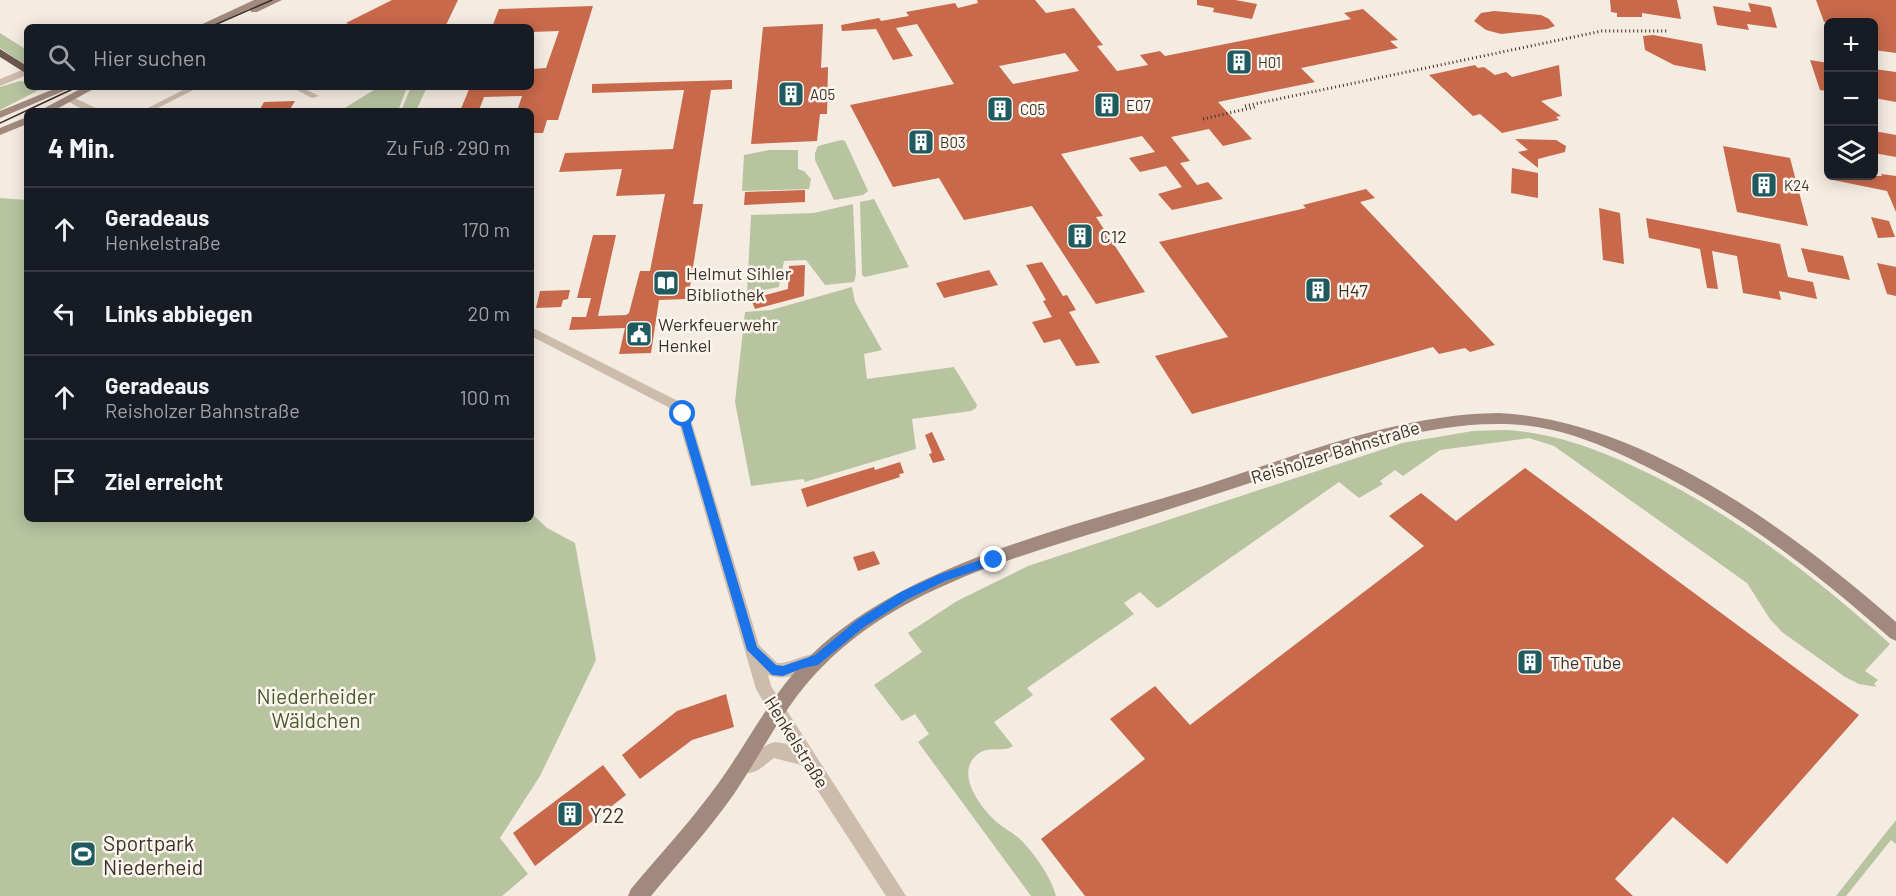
<!DOCTYPE html>
<html lang="de">
<head>
<meta charset="utf-8">
<style>
  :root { --surface:#171b24; --page:#20242c; --text:#f1f3f6; --muted:#9ea1a6; --line:#363941 }
  body { margin:0; font-family:Barlow,sans-serif; background:var(--page); color:var(--text) }
  .controls { position:absolute; right:18px; top:18px; display:grid; overflow:hidden; border-radius:9px; box-shadow:0 3px 15px #0003 }
  .controls button { width:54px; height:54px; display:grid; place-items:center; padding:0; border:0; border-bottom:2px solid var(--line); background:var(--surface); color:var(--text); font:30px sans-serif }
  .stop { position:absolute; width:18px; height:18px; margin:-14px; border:4px solid #1a73e8; border-radius:50%; background:#fff }
  .stop.end { background:#1a73e8; border-color:#fff; box-shadow:0 2px 6px #0008 }
  .list { margin:0; padding:0; list-style:none }
  h2 { display:flex; justify-content:space-between; align-items:center; height:78px; margin:0; padding:0 24px; font-size:26px }
  h2 small { font-size:20px; font-weight:400; color:var(--muted) }
  .list li { display:grid; grid-template-columns:39px 1fr auto; gap:18px; align-items:center; box-sizing:border-box; height:84px; padding:0 24px; border-top:2px solid var(--line) }
  .list b { display:block; font-size:22px; white-space:nowrap }
  .list p { margin:0; font-size:20px; white-space:nowrap; color:var(--muted) }
  .list em { font-size:20px; font-style:normal; color:var(--muted) }
  .icon { flex:none; width:33px; height:33px; fill:none; stroke:currentColor; stroke-width:2; stroke-linecap:round; stroke-linejoin:round }
  .map { position:relative; flex:none; width:1896px; height:896px; overflow:hidden }
  .search { position:absolute; background:var(--surface); box-shadow:0 3px 15px #0003; left:24px; top:24px; width:510px; height:66px; display:flex; align-items:center; gap:15px; box-sizing:border-box; padding:0 21px; border-radius:9px; color:var(--muted); font-size:22px }
  .panel { position:absolute; background:var(--surface); box-shadow:0 3px 15px #0003; left:24px; top:108px; width:510px; height:414px; border-radius:9px }
  .map>svg:first-child { display:block }
</style>
</head>
<body>
<div class="map">
<svg width="1896" height="896" viewBox="0 0 1896 896">
  <rect width="100%" height="100%" fill="#f4ebe1"/>
  <g fill="#b8c4a0">
    <path d="M 0,33 L 27,50 L 27,66 L 0,48 Z"/>
    <path d="M 20,81 L 27,82 L 27,87 L 41,89 L 0,110 L 0,87 Z"/>
    <path d="M 368,87 L 407,87 L 398,111 L 348,111 L 343,109 L 374,90 Z"/>
    <path d="M 411,87 L 427,87 L 416,111 L 401,111 Z"/>
    <path d="M 841,140 L 845,141 L 868,191 L 863,195 L 834,200 L 815,160 L 815,153 L 818,146 Z"/>
    <path d="M 769,150 L 798,150 L 798,169 L 804,171 L 811,179 L 809,189 L 742,191 L 744,155 Z"/>
    <path d="M 0,198 L 27,200 L 27,519 L 531,519 L 531,513 L 547,528 L 575,543 L 596,660 L 540,776 L 500,838 L 528,874 L 502,896 L 0,896 Z"/>
    <path d="M 874,199 L 909,267 L 865,277 L 862,275 L 860,202 Z"/>
    <path d="M 853,204 L 856,274 L 854,282 L 825,285 L 806,260 L 784,261 L 779,287 L 747,293 L 751,215 L 814,213 Z"/>
    <path d="M 852,287 L 855,302 L 882,350 L 864,354 L 867,379 L 954,367 L 977,405 L 976,408 L 971,411 L 912,419 L 916,449 L 805,482 L 803,479 L 751,486 L 735,402 L 745,312 L 771,310 Z"/>
    <path d="M 1473,431 C 1488,431 1503,429 1518,431 C 1566,436 1609,454 1652,475 C 1740,519 1817,578 1890,644 L 1865,671 L 1878,680 L 1874,684 L 1877,687 L 1859,684 L 1845,677 L 1782,632 L 1770,619 L 1747,583 L 1554,446 L 1529,438 L 1440,450 L 1403,476 L 1395,470 L 1380,481 L 1383,484 L 1359,498 L 1339,482 L 1160,607 L 1157,608 L 1140,592 L 1124,603 L 1134,614 L 1027,688 L 1033,695 L 994,722 L 1013,746 C 1003,753 990,745 978,754 C 953,773 982,810 999,824 C 1007,830 1015,834 1022,841 C 1036,856 1051,877 1056,896 L 1031,896 L 918,742 L 929,734 L 915,714 L 902,721 L 874,685 L 922,652 L 908,633 L 957,601 L 1028,566 L 1402,443 Z"/>
    <path d="M 1896,820 L 1896,844 L 1891,840 L 1846,896 L 1836,896 Z"/>
  </g>
  <g fill="#c8694b" fill-rule="evenodd">
    <path d="M 392,0 L 458,0 L 445,27 L 356,27 L 346,23 Z"/>
    <path d="M 977,0 L 1035,0 L 1046,13 L 1074,8 L 1103,45 L 1097,46 L 1117,71 L 1148,65 L 1140,55 L 1160,51 L 1165,56 L 1351,19 L 1344,13 L 1363,9 L 1398,40 L 1390,41 L 1398,48 L 1301,68 L 1315,82 L 1218,102 L 1252,139 L 1223,146 L 1209,129 L 1171,137 L 1190,161 L 1180,163 L 1197,185 L 1208,182 L 1223,199 L 1172,210 L 1158,194 L 1182,187 L 1166,166 L 1140,172 L 1129,158 L 1155,152 L 1142,136 L 1061,154 L 1103,216 L 1096,217 L 1145,292 L 1096,304 L 1032,206 L 964,220 L 939,178 L 893,187 L 850,105 L 954,84 L 917,24 L 896,28 L 913,56 L 893,60 L 876,29 L 842,31 L 841,25 L 879,18 L 881,21 L 909,16 L 906,12 L 955,3 L 958,8 L 978,3 ZM 1065,53 L 1079,71 L 1013,84 L 999,66 Z"/>
    <path d="M 1197,0 L 1235,0 L 1257,4 L 1252,19 L 1213,12 L 1214,8 L 1197,5 Z"/>
    <path d="M 1610,0 L 1677,0 L 1681,19 L 1642,13 L 1642,17 L 1617,17 L 1617,13 L 1611,12 Z"/>
    <path d="M 1816,0 L 1896,0 L 1896,53 L 1874,50 L 1874,22 L 1824,22 Z"/>
    <path d="M 1748,3 L 1771,7 L 1777,28 L 1747,24 L 1749,30 L 1717,25 L 1713,6 L 1751,12 Z"/>
    <path d="M 593,6 L 558,120 L 547,120 L 543,133 L 531,133 L 531,111 L 517,111 L 522,96 L 484,97 L 479,110 L 460,111 L 470,87 L 531,87 L 531,69 L 546,68 L 559,31 L 531,32 L 531,27 L 492,27 L 499,9 Z"/>
    <path d="M 1494,11 L 1541,15 L 1549,19 L 1555,26 L 1547,29 L 1501,34 L 1486,30 L 1474,21 L 1481,13 Z"/>
    <path d="M 823,24 L 821,68 L 828,67 L 827,114 L 820,114 L 817,141 L 751,144 L 763,27 Z"/>
    <path d="M 1653,35 L 1702,44 L 1706,71 L 1674,65 L 1645,50 L 1643,36 Z"/>
    <path d="M 1810,60 L 1828,63 L 1828,91 L 1820,90 Z"/>
    <path d="M 1475,65 L 1478,68 L 1484,67 L 1495,75 L 1506,72 L 1512,77 L 1559,65 L 1562,96 L 1541,101 L 1561,116 L 1556,117 L 1559,120 L 1502,133 L 1480,114 L 1473,116 L 1429,75 Z"/>
    <path d="M 1874,69 L 1896,72 L 1896,102 L 1874,98 Z"/>
    <path d="M 732,80 L 732,89 L 711,90 L 693,204 L 703,204 L 688,299 L 659,300 L 651,353 L 619,354 L 625,328 L 569,330 L 572,317 L 586,317 L 591,298 L 577,298 L 593,235 L 616,235 L 598,316 L 626,315 L 629,313 L 640,271 L 650,271 L 665,194 L 616,196 L 622,169 L 559,172 L 565,153 L 673,149 L 684,90 L 592,93 L 592,84 Z"/>
    <path d="M 295,101 L 289,111 L 259,111 L 264,102 Z"/>
    <path d="M 1874,131 L 1896,135 L 1896,157 L 1874,153 Z"/>
    <path d="M 1515,139 L 1556,140 L 1566,146 L 1565,152 L 1538,159 L 1538,168 L 1518,152 L 1528,150 Z"/>
    <path d="M 1723,146 L 1790,158 L 1808,226 L 1737,212 Z"/>
    <path d="M 1512,168 L 1538,173 L 1538,198 L 1511,193 Z"/>
    <path d="M 1881,174 L 1896,176 L 1896,212 L 1887,191 L 1833,180 L 1833,176 L 1882,176 Z"/>
    <path d="M 1366,189 L 1375,198 L 1360,202 L 1495,345 L 1470,352 L 1465,348 L 1439,354 L 1433,347 L 1192,414 L 1155,356 L 1228,337 L 1159,242 L 1306,208 L 1303,205 Z"/>
    <path d="M 805,190 L 805,202 L 744,205 L 745,192 Z"/>
    <path d="M 1599,208 L 1620,213 L 1624,264 L 1603,260 Z"/>
    <path d="M 1871,217 L 1889,221 L 1895,237 L 1878,238 Z"/>
    <path d="M 1646,218 L 1780,244 L 1788,277 L 1813,282 L 1817,299 L 1779,291 L 1781,300 L 1743,293 L 1737,256 L 1712,251 L 1718,289 L 1707,288 L 1700,249 L 1649,238 Z"/>
    <path d="M 1801,248 L 1843,256 L 1850,280 L 1808,272 Z"/>
    <path d="M 1042,262 L 1063,296 L 1067,295 L 1076,310 L 1069,312 L 1100,363 L 1076,366 L 1060,339 L 1044,343 L 1032,322 L 1052,317 L 1043,301 L 1046,300 L 1026,265 Z"/>
    <path d="M 1877,263 L 1896,267 L 1896,296 L 1887,294 Z"/>
    <path d="M 805,265 L 804,296 L 755,309 L 751,299 L 788,289 L 789,266 Z"/>
    <path d="M 989,270 L 998,285 L 944,298 L 936,283 Z"/>
    <path d="M 570,290 L 568,299 L 563,300 L 561,307 L 536,308 L 540,291 Z"/>
    <path d="M 932,432 L 945,460 L 933,463 L 929,454 L 932,453 L 925,435 Z"/>
    <path d="M 900,462 L 904,473 L 899,474 L 900,477 L 807,507 L 801,489 L 874,467 L 875,470 Z"/>
    <path d="M 1525,468 L 1859,715 L 1727,864 L 1673,817 L 1615,879 L 1633,896 L 1085,896 L 1041,839 L 1145,759 L 1110,719 L 1155,686 L 1190,725 L 1424,546 L 1389,516 L 1421,493 L 1456,521 Z"/>
    <path d="M 874,551 L 880,564 L 858,571 L 853,557 Z"/>
    <path d="M 726,694 L 734,727 L 692,740 L 640,779 L 622,755 L 677,711 Z"/>
    <path d="M 603,765 L 626,795 L 535,866 L 513,833 Z"/>
  </g>
  <g fill="none" stroke-linecap="round" stroke-linejoin="round">
    <g fill="#cdbbac" fill-rule="evenodd">
      <path d="M 189,87 L 199,87 L 152,111 L 142,111 Z"/>
      <path d="M 291,87 L 301,87 L 319,96 L 312,98 Z"/>
    </g>
    <g fill="#cdbbac" fill-rule="evenodd">
      <path d="M 27,68 L 27,75 L 0,86 L 0,79 Z"/>
      <path d="M 70,96 L 98,109 L 99,111 L 86,111 L 67,101 L 67,97 Z"/>
      <path d="M 531,327 L 678,401 L 688,410 L 759,645 L 777,663 C 792,664 808,650 823,655 L 825,660 L 823,665 C 805,672 786,682 768,675 L 771,686 L 906,896 L 886,896 L 801,765 L 774,758 C 760,768 755,778 735,770 L 733,764 L 735,758 C 741,756 749,757 754,754 C 768,745 770,738 789,745 L 756,689 L 677,416 L 668,407 L 531,336 Z"/>
    </g>
    <g fill="#a18a7d" fill-rule="evenodd">
      <path d="M 254,0 L 282,0 L 257,12 L 251,12 L 250,9 L 209,27 L 196,27 Z"/>
      <path d="M 59,87 L 73,87 L 0,118 L 0,111 Z"/>
      <path d="M 84,87 L 97,87 L 53,111 L 39,111 Z"/>
      <path d="M 27,117 L 27,124 L 0,135 L 0,128 Z"/>
      <path d="M 1499,413 C 1642,420 1792,531 1896,622 L 1896,641 L 1890,638 C 1815,571 1736,511 1645,466 C 1609,448 1570,431 1530,426 C 1479,420 1430,429 1381,441 C 1300,466 1220,493 1139,519 C 1030,554 905,582 822,667 C 785,704 763,751 734,794 C 709,830 679,862 651,896 L 628,896 L 631,889 C 661,853 693,819 720,781 C 750,739 773,691 811,655 C 909,561 1076,526 1203,486 C 1299,455 1397,414 1499,413 Z"/>
    </g>
    <path fill="#6c584f" fill-rule="evenodd" d="M 0,49 L 27,66 L 27,74 L 0,57 Z"/>
    <g stroke="#3b302b" stroke-width="1.5">
      <path d="M 210,27 L 272,0"/>
      <path d="M 0,123 L 77,87"/>
    </g>
    <g stroke="#3b302b" stroke-width="3" stroke-dasharray="1 3" stroke-linecap="butt">
      <path d="M 1245,106 L 1602,31 L 1669,31"/>
      <path d="M 1203,119 L 1255,107"/>
    </g>
  </g>
  <path fill="#1a73e8" d="M 683,410 L 688,414 L 757,647 L 776,665 L 783,666 L 815,655 L 857,620 L 901,592 L 938,575 L 994,555 L 1000,560 L 998,563 L 945,581 L 908,599 L 864,627 L 818,665 L 803,668 L 783,676 L 772,675 L 747,650 L 678,414 Z"/>
  <defs>
    <symbol id="building-square" viewBox="-11 -11 22 22"><rect x="-9" y="-9" width="18" height="18" rx="4" fill="#1f5a5e" stroke="#fbf5ee"/><path d="M-4-6H4V6H1V3H-1V6H-4ZM-2.5-4.3h1.7v1.8h-1.7ZM.8-4.3h1.7v1.8H.8ZM-2.5-1h1.7V.8h-1.7ZM.8-1h1.7V.8H.8Z" fill="#fff"/></symbol>
    <symbol id="library-square" viewBox="-11 -11 22 22"><rect x="-9" y="-9" width="18" height="18" rx="4" fill="#1f5a5e" stroke="#fbf5ee"/><path d="M-6-4Q-3-5.5-.7-3.5V5Q-3 3-6 4ZM6-4Q3-5.5 .7-3.5V5Q3 3 6 4Z" fill="#fff"/></symbol>
    <symbol id="civic-square" viewBox="-11 -11 22 22"><rect x="-9" y="-9" width="18" height="18" rx="4" fill="#1f5a5e" stroke="#fbf5ee"/><path d="M-.6-6.5H3V-4.5H.6V-3L4-1V1h2V6H-6V1h2V-1L-.6-3ZM-1.2 2.5V6h2.4V2.5Z" fill="#fff"/></symbol>
    <symbol id="stadium-square" viewBox="-11 -11 22 22"><rect x="-9" y="-9" width="18" height="18" rx="4" fill="#1f5a5e" stroke="#fbf5ee"/><path d="M0-5a6.5 5 0 1 0 0 10a6.5 5 0 1 0 0-10ZM-3.5-1.8h7v3.6h-7Z" fill="#fff"/></symbol>
  </defs>
  <g fill-rule="evenodd">
    <use href="#building-square" x="1224" y="47" width="30" height="30"/>
    <use href="#building-square" x="776" y="79" width="30" height="30"/>
    <use href="#building-square" x="1092" y="90" width="30" height="30"/>
    <use href="#building-square" x="985" y="94" width="30" height="30"/>
    <use href="#building-square" x="906" y="127" width="30" height="30"/>
    <use href="#building-square" x="1749" y="170" width="30" height="30"/>
    <use href="#building-square" x="1065" y="221" width="30" height="30"/>
    <use href="#library-square" x="651" y="268" width="30" height="30"/>
    <use href="#building-square" x="1303" y="275" width="30" height="30"/>
    <use href="#civic-square" x="624" y="319" width="30" height="30"/>
    <use href="#building-square" x="1515" y="647" width="30" height="30"/>
    <use href="#building-square" x="555" y="799" width="30" height="30"/>
    <use href="#stadium-square" x="68" y="839" width="30" height="30"/>
  </g>
  <g text-anchor="middle" dominant-baseline="central" stroke-width="5" stroke-linejoin="round" paint-order="stroke">
    <g font-size="15" fill="#3b302b" stroke="#fbf5ee" text-anchor="start">
      <text x="1258" y="62">H01</text>
      <text x="810" y="94">A05</text>
      <text x="1126" y="105">E07</text>
      <text x="1020" y="109">C05</text>
      <text x="940" y="142">B03</text>
      <text x="1784" y="185">K24</text>
    </g>
    <g font-size="18" fill="#3b302b" stroke="#fbf5ee" text-anchor="start">
      <text x="1100" y="236">C12</text>
      <text x="686" y="273">Helmut Sihler<tspan x="686" dy="21">Bibliothek</tspan></text>
      <text x="1338" y="290">H47</text>
      <text x="658" y="324">Werkfeuerwehr<tspan x="658" dy="21">Henkel</tspan></text>
      <text x="1550" y="662">The Tube</text>
    </g>
    <g font-size="18" fill="#3b302b" stroke="#fbf5ee">
      <text transform="translate(1335 452) rotate(-17)">Reisholzer Bahnstraße</text>
      <text transform="translate(797 742) rotate(58)">Henkelstraße</text>
    </g>
    <g font-size="21" fill="#4a5a2e" stroke="#fbf5ee">
      <text x="316" y="695">Niederheider<tspan x="316" dy="24">Wäldchen</tspan></text>
    </g>
    <g font-size="21" fill="#3b302b" stroke="#fbf5ee" text-anchor="start">
      <text x="590" y="814">Y22</text>
      <text x="103" y="842">Sportpark<tspan x="103" dy="24">Niederheid</tspan></text>
    </g>
  </g>
</svg>
<div class="controls">
<button>+</button>
<button>−</button>
<button><svg class="icon" aria-label="layers" viewBox="0 0 24 24"><path d="M12 4l9 5-9 5-9-5zM3 14l9 5 9-5"/></svg></button>
</div>
<div class="stop" style="left:683px;top:414px"></div>
<div class="stop end" style="left:994px;top:560px"></div>
<div class="search"><svg class="icon" aria-label="search" viewBox="0 0 24 24"><circle cx="10" cy="10" r="6"/><path d="M15 15l6 6"/></svg>Hier suchen</div>
<section class="panel">
<h2>4 Min.<small>Zu Fuß · 290 m</small></h2>
<ul class="list">
<li><svg class="icon" aria-label="ahead" viewBox="0 0 24 24"><path d="M12 20V5M6 11l6-6 6 6"/></svg><div><b>Geradeaus</b><p>Henkelstraße</p></div><em>170 m</em></li>
<li><svg class="icon" aria-label="left" viewBox="0 0 24 24"><path d="M17 20v-9H6M10 6l-5 5 5 5"/></svg><div><b>Links abbiegen</b></div><em>20 m</em></li>
<li><svg class="icon" aria-label="ahead" viewBox="0 0 24 24"><path d="M12 20V5M6 11l6-6 6 6"/></svg><div><b>Geradeaus</b><p>Reisholzer Bahnstraße</p></div><em>100 m</em></li>
<li><svg class="icon" aria-label="arrive" viewBox="0 0 24 24"><path d="M6 21V4h12l-3 4 3 4H6"/></svg><div><b>Ziel erreicht</b></div></li>
</ul>
</section>
</div>
</body>
</html>
